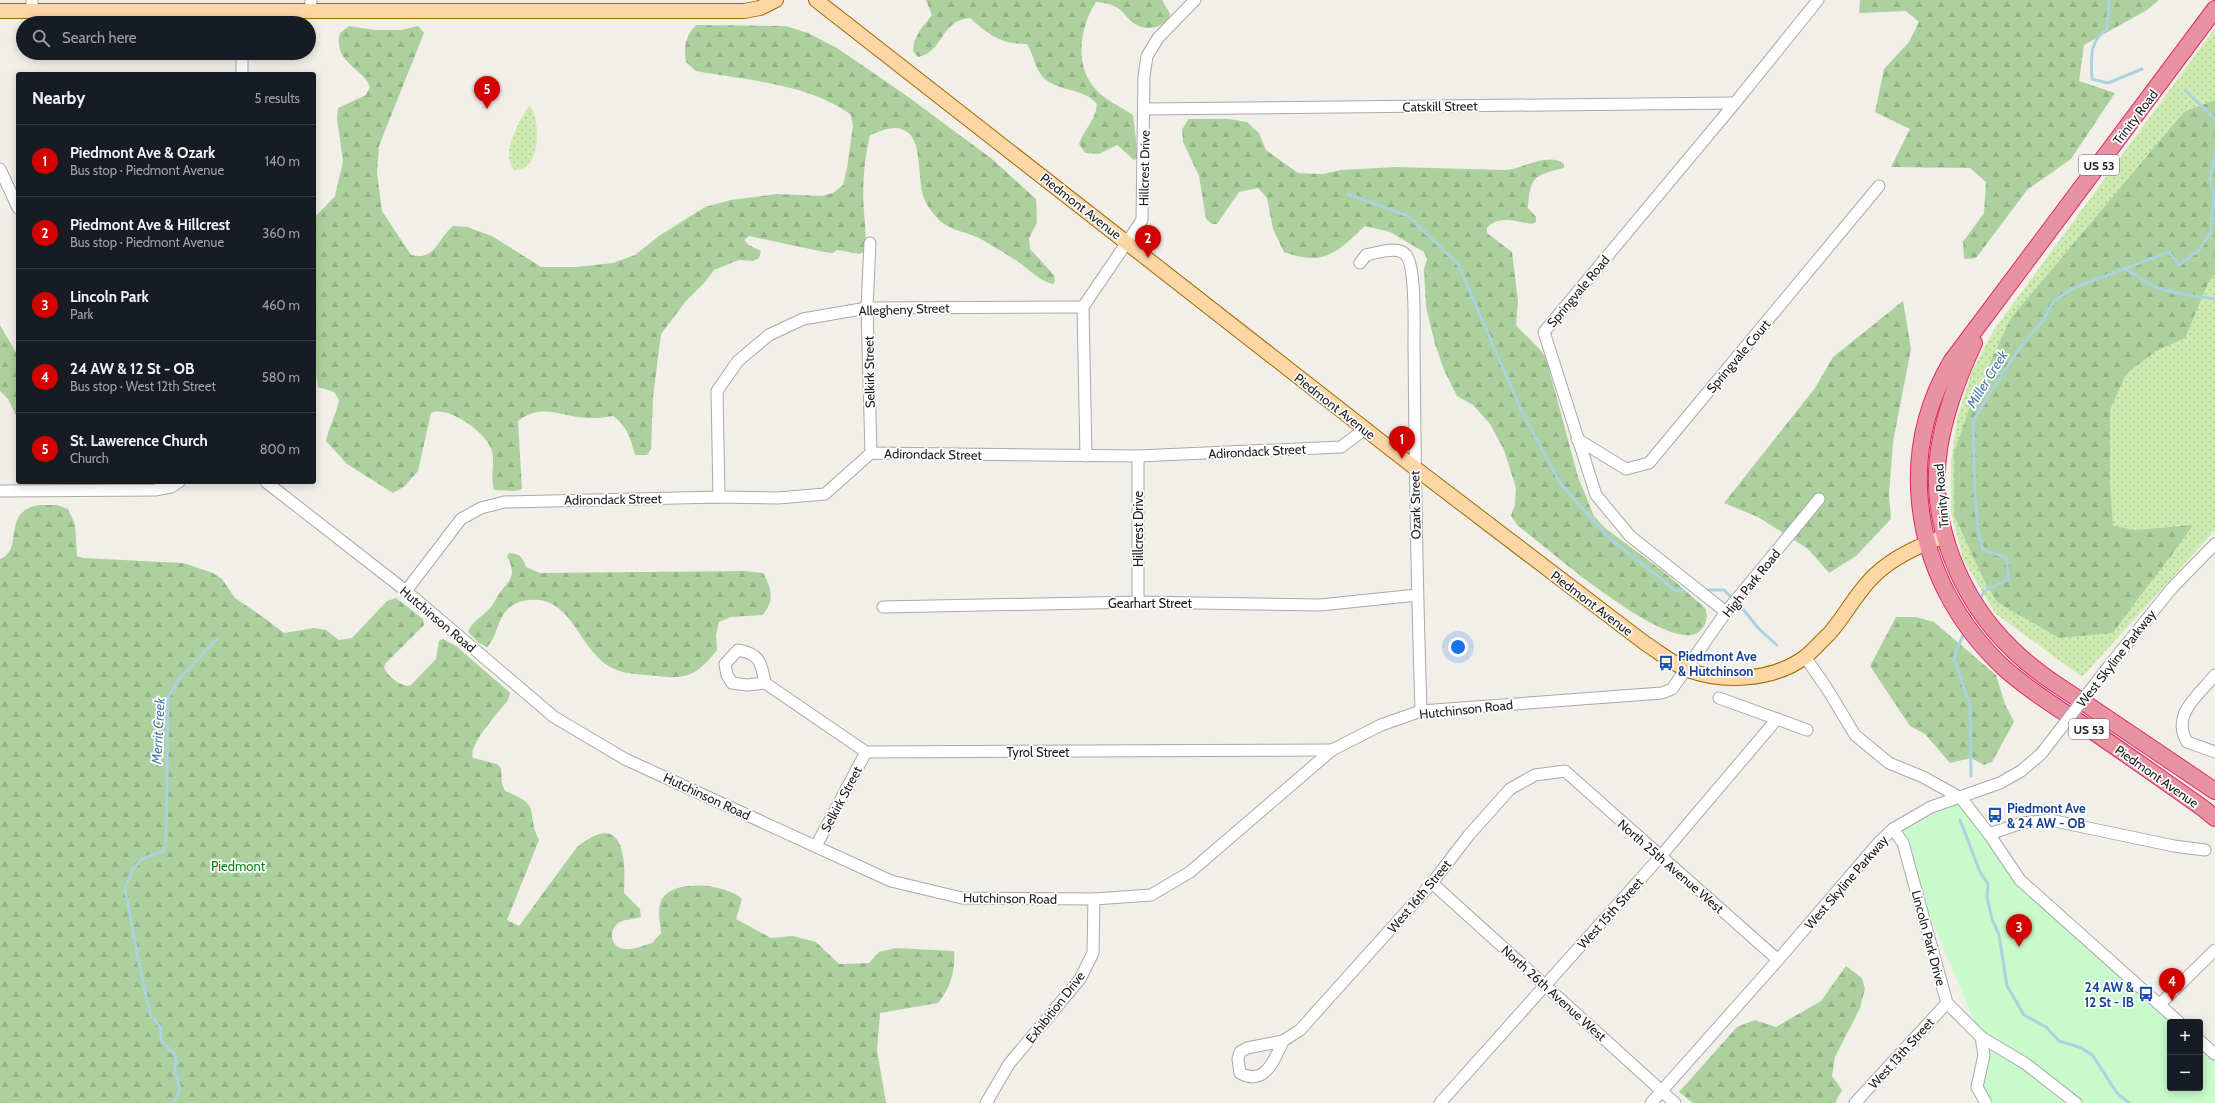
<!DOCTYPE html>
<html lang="en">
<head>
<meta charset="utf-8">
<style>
  :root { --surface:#171b24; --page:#20242c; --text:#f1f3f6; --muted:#9ea1a6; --line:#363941; --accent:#d40000 }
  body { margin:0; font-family:Cabin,sans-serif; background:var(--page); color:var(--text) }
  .controls { position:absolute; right:12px; bottom:12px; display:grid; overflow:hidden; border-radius:4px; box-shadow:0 2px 10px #0003 }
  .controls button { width:36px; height:36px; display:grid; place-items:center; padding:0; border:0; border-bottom:1px solid var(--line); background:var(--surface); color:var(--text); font:20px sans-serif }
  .you { position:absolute; left:1458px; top:647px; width:14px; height:14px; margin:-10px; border:3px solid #fff; border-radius:50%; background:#1a73e8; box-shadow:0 0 0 6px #1a73e833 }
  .badge { display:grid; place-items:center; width:26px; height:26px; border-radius:50%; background:var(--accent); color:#fff; font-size:13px; font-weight:700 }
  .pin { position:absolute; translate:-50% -33px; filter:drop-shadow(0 1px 2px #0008) }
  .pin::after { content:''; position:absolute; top:21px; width:14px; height:12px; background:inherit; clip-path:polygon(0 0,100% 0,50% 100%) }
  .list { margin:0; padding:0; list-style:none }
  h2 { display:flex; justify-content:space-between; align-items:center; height:52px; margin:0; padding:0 16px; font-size:17px }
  h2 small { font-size:13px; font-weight:400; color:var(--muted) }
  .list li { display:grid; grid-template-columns:26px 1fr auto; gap:12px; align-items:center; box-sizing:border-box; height:72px; padding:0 16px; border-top:1px solid var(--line) }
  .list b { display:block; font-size:15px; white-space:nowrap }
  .list p { margin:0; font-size:13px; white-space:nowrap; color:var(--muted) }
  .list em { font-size:13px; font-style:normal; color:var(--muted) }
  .icon { flex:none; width:22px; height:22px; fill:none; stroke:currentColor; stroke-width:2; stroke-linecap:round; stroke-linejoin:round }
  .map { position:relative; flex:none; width:2215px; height:1103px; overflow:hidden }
  .search { position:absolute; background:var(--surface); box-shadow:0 2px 10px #0003; left:16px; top:16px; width:300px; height:44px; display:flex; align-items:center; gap:10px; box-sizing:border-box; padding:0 14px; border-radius:22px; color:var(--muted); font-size:15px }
  .panel { position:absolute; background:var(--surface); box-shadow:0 2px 10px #0003; left:16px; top:72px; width:300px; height:412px; border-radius:4px }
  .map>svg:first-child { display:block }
</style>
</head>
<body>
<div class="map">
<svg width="2215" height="1103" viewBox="0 0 2215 1103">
  <defs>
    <pattern id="grass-dots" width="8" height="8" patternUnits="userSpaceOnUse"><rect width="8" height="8" fill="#cdebb0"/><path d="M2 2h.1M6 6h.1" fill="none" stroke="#b0c997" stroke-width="1.8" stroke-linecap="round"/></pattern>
    <pattern id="forest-firs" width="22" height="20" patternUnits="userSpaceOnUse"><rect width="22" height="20" fill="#add19e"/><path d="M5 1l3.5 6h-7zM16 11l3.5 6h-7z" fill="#95b388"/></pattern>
  </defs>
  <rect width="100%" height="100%" fill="#f2efe9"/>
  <g fill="url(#grass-dots)">
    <path d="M 2215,28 L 2215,530 L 2082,677 L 1995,613 L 1963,559 L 1951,512 L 1951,462 L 1957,419 L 1972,371 L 1994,330 Z"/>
    <path d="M 529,106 C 539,112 545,171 514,170 C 500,154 519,121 529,106 Z"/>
  </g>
  <g fill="url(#forest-firs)">
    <path d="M 926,0 L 1162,0 L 1170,14 L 1169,20 C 1160,28 1146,31 1135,24 C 1129,21 1125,13 1119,9 C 1112,4 1105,3 1096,2 C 1081,25 1074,62 1093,86 C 1102,99 1120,106 1133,115 L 1138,157 L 1134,160 L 1117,145 L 1099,154 L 1085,153 L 1079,144 C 1084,129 1096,120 1097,104 C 1083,88 1062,92 1046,80 C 1035,71 1034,55 1027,44 C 1002,45 987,34 970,18 C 940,20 944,52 918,57 L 913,51 L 914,42 L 920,30 L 932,15 Z"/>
    <path d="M 1860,0 L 2159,0 L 2147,10 L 2084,45 L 2079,81 L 2115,93 L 2071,159 L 2027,190 L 1976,258 L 1964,259 L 1963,242 L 1984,213 L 1986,182 L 1970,168 L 1891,167 L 1910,129 L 1875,112 L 1884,69 L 1909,42 L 1919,22 L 1906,11 L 1859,13 Z"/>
    <path d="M 696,25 L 786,26 L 808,33 L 837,48 L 907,96 L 992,159 L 1036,199 L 1037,223 L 1029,238 L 1030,249 L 1054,275 L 1055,281 L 1053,284 C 1039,281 1029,269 1017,261 C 1006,254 993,246 981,239 C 968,232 951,231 940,221 C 934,215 927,206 924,198 C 917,181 923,143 907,132 C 896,123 881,131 870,135 C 864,158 862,189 864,212 C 865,225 867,238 864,251 L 860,254 L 837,250 L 833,253 L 824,252 L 749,236 L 744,240 L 749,245 L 761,251 L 759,258 L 753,261 L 739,260 L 714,270 L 705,282 L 686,301 L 661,334 L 653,397 L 651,449 L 647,455 L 635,455 C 630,438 628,427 613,416 C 601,418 590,419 578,417 C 554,413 539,405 518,421 L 522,489 L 514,491 L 494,490 C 490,476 495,464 492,451 C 487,433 448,405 431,413 L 418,471 L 405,486 L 393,493 L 347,464 L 326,441 C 329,426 336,415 339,400 L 334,392 L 318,387 C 315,371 317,358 316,341 C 315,300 314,260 314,218 L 335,196 L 343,161 L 337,119 L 338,108 L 366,95 L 370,87 C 364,69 332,62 340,33 L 349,26 L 375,30 L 401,30 L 418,26 L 424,33 L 379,146 L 377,173 L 382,211 L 411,255 C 436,261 437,239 453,226 L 467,227 L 492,236 L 541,267 L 577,267 L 613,263 L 635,255 L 659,236 L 705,207 L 731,200 L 777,194 L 822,196 L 833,193 L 843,185 L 847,168 L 853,126 L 851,115 C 810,84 745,80 696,71 L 686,62 C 684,46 685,37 696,25 Z"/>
    <path d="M 2215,100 L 2215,274 L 2209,281 L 2185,338 L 2156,351 L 2126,374 L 2110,410 L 2110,485 L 2113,526 L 2135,530 L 2193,525 C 2168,562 2139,596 2113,633 L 2059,638 L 1997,602 L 1983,578 L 1954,515 L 1954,452 L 1973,399 L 2011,318 L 2184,112 Z"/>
    <path d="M 1188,119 L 1229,119 L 1247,122 L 1259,133 L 1266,150 L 1298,173 L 1323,174 L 1341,170 L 1396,167 L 1506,170 C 1524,168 1549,152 1564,164 L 1564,168 C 1534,175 1530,177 1528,208 L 1536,217 L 1536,222 L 1532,224 C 1518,222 1498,214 1487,228 L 1487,233 L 1512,252 L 1518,301 L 1516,325 C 1526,337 1537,344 1546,358 L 1578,477 L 1594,516 L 1605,528 L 1664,572 L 1705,608 C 1708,615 1707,624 1701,630 C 1674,661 1544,545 1518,526 L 1511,516 L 1515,504 L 1516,488 L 1504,450 L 1490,424 L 1473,405 L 1457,396 L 1444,370 L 1435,344 L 1426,307 L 1424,269 L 1427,259 L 1424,252 L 1390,232 L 1365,226 C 1337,252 1325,267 1284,252 L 1273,229 L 1267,198 L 1258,188 L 1239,192 L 1217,224 L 1212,224 L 1206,219 L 1199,176 L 1183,142 L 1182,130 Z"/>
    <path d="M 1903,301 L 1911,349 L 1893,442 L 1889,495 L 1891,519 L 1856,556 L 1829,573 L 1808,549 L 1758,517 L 1724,503 L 1815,388 L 1833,357 Z"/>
    <path d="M 0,325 L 18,356 L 18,419 L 8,399 L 0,391 Z"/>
    <path d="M 39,505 L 57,505 L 68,509 L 75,524 L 77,556 L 83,558 L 183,563 L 213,573 L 222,579 L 235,598 L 263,617 L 284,633 L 314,628 L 326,630 L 339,640 L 352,638 L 387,601 L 396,598 L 423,619 L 424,625 L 386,663 L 384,667 C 386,675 403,689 411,685 L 436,659 L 439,641 L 443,639 L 456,646 L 508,691 L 510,693 L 508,700 C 499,712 468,744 473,758 L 497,764 L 501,768 L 502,784 L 505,791 C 543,806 525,809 539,840 L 507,920 L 519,926 L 577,847 C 624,809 626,858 624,893 L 640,909 L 641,917 C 635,919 626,919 620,922 C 608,929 609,948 625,949 C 633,950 645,945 652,943 L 661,933 C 660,922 657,909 662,899 C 674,878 727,884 742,899 L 736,919 L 771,938 L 793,936 L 816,942 L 839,964 L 869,963 L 879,952 L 896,948 L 954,951 C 956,969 950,989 938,1003 L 880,1013 L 877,1050 L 886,1103 L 0,1103 L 0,559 C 25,550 0,512 39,505 Z"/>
    <path d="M 509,553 C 520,554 523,557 526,567 L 540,573 L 745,571 L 763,573 C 772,589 775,601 762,615 L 731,617 L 719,622 L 716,635 L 717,650 C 698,674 688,680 657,676 C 642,674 626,675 612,668 C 576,649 573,591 523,601 C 496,607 500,635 487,647 L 479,643 L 468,632 C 471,623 480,618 486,612 C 492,607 494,603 497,597 C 509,579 518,578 507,556 Z"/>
    <path d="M 1896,617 L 1916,617 L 1934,622 L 1996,675 L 2005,704 L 2014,722 L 1992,762 L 1984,765 L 1971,758 L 1950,763 L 1925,734 L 1910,726 L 1870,666 Z"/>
    <path d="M 1846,966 L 1862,978 L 1865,989 L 1860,1008 L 1835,1057 L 1832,1076 L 1842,1090 L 1835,1103 L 1693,1103 L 1679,1092 L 1737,1027 L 1755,1020 L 1776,1027 L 1821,1001 Z"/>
  </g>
  <path fill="#c8facc" d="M 1961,798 L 2020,880 L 2179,1022 L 2170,1022 L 2170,1088 L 2200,1088 L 2200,1041 L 2215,1054 L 2215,1103 L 1986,1103 L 1977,1087 L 1981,1037 L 1893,829 Z"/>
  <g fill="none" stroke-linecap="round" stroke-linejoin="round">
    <g stroke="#aad3df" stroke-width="3">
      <path d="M 2109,0 L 2107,29 C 2089,40 2091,60 2092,79 L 2108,83 L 2142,69"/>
      <path d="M 2185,90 L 2215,119"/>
      <path d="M 1348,194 L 1408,216 L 1458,264 L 1522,412 L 1561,484 L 1608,537 L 1676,591 L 1683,591"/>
      <path d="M 2124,268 L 2155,287 L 2176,293 L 2215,299"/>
      <path d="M 1704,590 L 1724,590 L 1731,597"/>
      <path d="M 1980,600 L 1984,591 L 2009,579 L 2006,557 L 1983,550 L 1978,530 L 1975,497 L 1973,421 L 1990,393 L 2023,343 L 2043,321 L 2053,302 L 2071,289 L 2169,252 L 2179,265 L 2199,250 L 2211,232 L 2214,199 L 2210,176 L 2215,155"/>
      <path d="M 1742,608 L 1759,629 L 1777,645"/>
      <path d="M 1965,630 L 1954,658 L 1970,705 L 1971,776"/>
      <path d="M 1960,820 L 1980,872 L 1988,884 L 1987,897 L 1992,919 L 1999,935 L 2007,986 L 2024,1015 L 2046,1027 L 2059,1041 L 2082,1048 L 2093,1056 L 2117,1093 L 2129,1103"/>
      <path d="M 166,842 L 168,697 L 180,678 L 217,639"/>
      <path d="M 140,969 L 125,888 L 133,869 L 142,859 L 164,851 L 164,848"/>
      <path d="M 141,972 L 150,1014 L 161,1028 L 161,1040 L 176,1056 L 175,1072 L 180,1089 L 174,1103"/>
    </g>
    <defs>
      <g id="minor">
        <path d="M 32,10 L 32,0"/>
        <path d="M 310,11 L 311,0"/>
        <path d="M 242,23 L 242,11"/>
        <path d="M 242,74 L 242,53"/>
        <path d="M 1144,109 L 1735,103"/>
        <path d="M 0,169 L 18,208"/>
        <path d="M 870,243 L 867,308 L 871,453"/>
        <path d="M 1360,263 L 1366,255 C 1376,253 1398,245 1406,255 C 1416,267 1414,324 1414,342 C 1415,465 1417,588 1421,711"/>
        <path d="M 1577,439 L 1626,469 L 1649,463 L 1879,186"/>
        <path d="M 1086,456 L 1083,307 L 1142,220 L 1144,76 L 1147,56 L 1158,38 L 1195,0"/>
        <path d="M 1138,456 L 1138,602"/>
        <path d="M 266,482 L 406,591 L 554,717 L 625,759 L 891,881 L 962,898 L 1094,899 L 1151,895 L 1190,872 L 1332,750 L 1381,725 L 1421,711 L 1662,693 L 1672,689 L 1726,612 L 1819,499"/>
        <path d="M 0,491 L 155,490 L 171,487 L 179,482"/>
        <path d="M 719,497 L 717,391 L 738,361 L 769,335 L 803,319 L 867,308 L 1083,307"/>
        <path d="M 406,591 L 461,519 L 481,508 L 504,502 L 719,497 L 778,498 L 825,494 L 871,453 L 1138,456 L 1341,447 L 1365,429"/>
        <path d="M 883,607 L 1138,602 L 1320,605 L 1417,595"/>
        <path d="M 1726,612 L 1630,536 L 1596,495 L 1544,332 L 1735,103 L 1818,0"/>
        <path d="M 1805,657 L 1826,687 L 1855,735 L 1889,763 L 1923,777 L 1961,798 L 1989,834 L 2020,880 L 2179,1022"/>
        <path d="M 2109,666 L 2172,588 L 2215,544"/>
        <path d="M 2215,675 C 2198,696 2171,714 2187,742 L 2215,752"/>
        <path d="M 765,683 C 761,662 760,654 738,650 L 725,664 L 727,675 L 732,683 L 747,685 L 765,683 L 866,752 L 1332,750"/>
        <path d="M 1719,698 L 1807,730"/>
        <path d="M 1893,829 L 1903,843 L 1947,1003 L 1981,1037 L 2026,1064 L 2076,1103"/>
        <path d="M 1989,834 L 2022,823 L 2050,820 L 2174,846 L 2205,850"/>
        <path d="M 816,846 L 866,752"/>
        <path d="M 1432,883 L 1675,1103"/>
        <path d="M 2160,1004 L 2215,950"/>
        <path d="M 1981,1037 L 1984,1055 L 1977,1087 L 1986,1103"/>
        <path d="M 1283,1041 L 1300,1030 L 1432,883 L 1469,835 L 1510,789 L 1535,775 L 1565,771 L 1778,960"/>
        <path d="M 1283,1041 C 1275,1059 1265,1087 1240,1073 L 1238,1059 L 1240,1052 L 1247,1048 Z"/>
        <path d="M 2200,1041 L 2215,1054"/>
        <path d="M 986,1103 L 1009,1064 L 1080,979 L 1093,953 L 1094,899"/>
        <path d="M 1440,1103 L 1660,857 L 1777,719"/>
        <path d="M 1651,1103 L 1778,960 L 1880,841 L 1893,829 L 1931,807 L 2000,783 L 2021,771 L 2041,754"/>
        <path d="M 1855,1103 L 1947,1003"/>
      </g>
      <g id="major">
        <path d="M 816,0 L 1415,468 L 1646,644 C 1659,652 1673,664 1688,670 C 1723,683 1773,681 1805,657 C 1813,651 1821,641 1829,634 C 1846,615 1857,591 1876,574 C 1895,556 1920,545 1945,536"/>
        <path d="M 0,11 L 744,11 L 760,8 L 776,0"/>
      </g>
      <g id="highway">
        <path d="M 2215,9 L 1951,362 C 1926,405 1915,452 1920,502 C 1926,566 1957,624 2004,668 C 2032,693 2066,713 2097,734 C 2133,759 2169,784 2204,809 L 2215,818"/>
        <path d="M 1974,343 C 1958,377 1945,412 1939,449 C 1928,522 1960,599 2012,649 C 2035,672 2065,690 2092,708 C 2133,736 2174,763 2215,791"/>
      </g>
    </defs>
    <use href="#minor" stroke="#a9a9a9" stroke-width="13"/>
    <use href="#major" stroke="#a06b00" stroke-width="16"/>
    <use href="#highway" stroke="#dc2a67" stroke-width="18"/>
    <use href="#minor" stroke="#fff" stroke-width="11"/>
    <use href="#major" stroke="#fcd6a4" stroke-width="14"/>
    <use href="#highway" stroke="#e892a2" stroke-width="16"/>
    <defs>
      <path id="minor-bridge" d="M 2041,754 L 2109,666"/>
    </defs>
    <use href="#minor-bridge" stroke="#a9a9a9" stroke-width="13" stroke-linecap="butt"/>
    <use href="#minor-bridge" stroke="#fff" stroke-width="11"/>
  </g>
  <defs>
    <symbol id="bus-bare" viewBox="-9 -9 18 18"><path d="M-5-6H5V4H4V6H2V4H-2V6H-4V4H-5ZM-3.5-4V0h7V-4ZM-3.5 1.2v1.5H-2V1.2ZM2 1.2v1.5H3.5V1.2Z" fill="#1a4fb4" stroke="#fff" stroke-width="2.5" paint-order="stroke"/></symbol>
  </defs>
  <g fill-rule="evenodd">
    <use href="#bus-bare" x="1655" y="652" width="22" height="22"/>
    <use href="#bus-bare" x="1984" y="804" width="22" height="22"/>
    <use href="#bus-bare" x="2135" y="983" width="22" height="22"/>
  </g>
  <g text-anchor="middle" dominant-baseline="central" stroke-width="3.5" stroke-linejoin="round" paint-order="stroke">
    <g fill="#fff" stroke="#646464" stroke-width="1">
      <rect x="2079" y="155" width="40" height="20" rx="3"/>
      <rect x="2069" y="719" width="40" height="20" rx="3"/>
    </g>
    <g font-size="12" font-weight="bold" fill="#222">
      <text x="2099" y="165">US 53</text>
      <text x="2089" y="729">US 53</text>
    </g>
    <g font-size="13" fill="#222" stroke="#fff">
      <text transform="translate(1440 106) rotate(-1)">Catskill Street</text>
      <text transform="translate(2135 117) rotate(-53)">Trinity Road</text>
      <text transform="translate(1144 168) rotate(-89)">Hillcrest Drive</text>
      <text transform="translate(1081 206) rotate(38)">Piedmont Avenue</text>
      <text transform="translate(1578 291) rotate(-50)">Springvale Road</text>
      <text transform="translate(904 309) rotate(-2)">Allegheny Street</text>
      <text transform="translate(1738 356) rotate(-50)">Springvale Court</text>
      <text transform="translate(869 372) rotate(-91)">Selkirk Street</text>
      <text transform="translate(1335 406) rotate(38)">Piedmont Avenue</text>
      <text transform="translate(1257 451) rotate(-3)">Adirondack Street</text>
      <text transform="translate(933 454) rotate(1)">Adirondack Street</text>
      <text transform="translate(1941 496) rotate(-95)">Trinity Road</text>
      <text transform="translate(613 499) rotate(-1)">Adirondack Street</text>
      <text transform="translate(1415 505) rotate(-91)">Ozark Street</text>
      <text transform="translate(1138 529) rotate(-90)">Hillcrest Drive</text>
      <text transform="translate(1751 583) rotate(-51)">High Park Road</text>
      <text x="1150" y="603">Gearhart Street</text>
      <text transform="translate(1592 603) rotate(37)">Piedmont Avenue</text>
      <text transform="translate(438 619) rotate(40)">Hutchinson Road</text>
      <text transform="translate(2116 658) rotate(-52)">West Skyline Parkway</text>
      <text transform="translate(1466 709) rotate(-6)">Hutchinson Road</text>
      <text x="1038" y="752">Tyrol Street</text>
      <text transform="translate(2157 776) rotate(35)">Piedmont Avenue</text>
      <text transform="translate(707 796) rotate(25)">Hutchinson Road</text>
      <text transform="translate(841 799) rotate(-62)">Selkirk Street</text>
      <text transform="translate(1671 866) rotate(41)">North 25th Avenue West</text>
      <text transform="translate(1846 882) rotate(-49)">West Skyline Parkway</text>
      <text transform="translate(1419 896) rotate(-50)">West 16th Street</text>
      <text transform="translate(1010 898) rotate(1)">Hutchinson Road</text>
      <text transform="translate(1610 913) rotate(-48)">West 15th Street</text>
      <text transform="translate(1929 938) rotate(75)">Lincoln Park Drive</text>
      <text transform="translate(1554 993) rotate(42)">North 26th Avenue West</text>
      <text transform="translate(1055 1007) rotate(-52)">Exhibition Drive</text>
      <text transform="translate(1901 1053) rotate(-48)">West 13th Street</text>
    </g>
    <g font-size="13" font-weight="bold" fill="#164399" stroke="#fff" text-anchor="start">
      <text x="1678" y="656">Piedmont Ave<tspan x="1678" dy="15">&amp; Hutchinson</tspan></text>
      <text x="2007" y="808">Piedmont Ave<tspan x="2007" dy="15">&amp; 24 AW - OB</tspan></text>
      <text x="2134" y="987" text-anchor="end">24 AW &amp;<tspan x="2134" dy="15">12 St - IB</tspan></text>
    </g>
    <g font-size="13" fill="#0c8416" stroke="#fff">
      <text x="238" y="866">Piedmont</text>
    </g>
    <g font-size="14" font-style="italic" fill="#4a7aab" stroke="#fff">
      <text transform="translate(1987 379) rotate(-58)">Miller Creek</text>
      <text transform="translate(158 731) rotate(-87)">Merrit Creek</text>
    </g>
  </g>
</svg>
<div class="controls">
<button>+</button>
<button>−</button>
</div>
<div class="you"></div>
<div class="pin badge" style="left:1402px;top:459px">1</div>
<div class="pin badge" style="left:1148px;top:258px">2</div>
<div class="pin badge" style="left:2019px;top:947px">3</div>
<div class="pin badge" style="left:2172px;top:1001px">4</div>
<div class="pin badge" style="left:487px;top:109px">5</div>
<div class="search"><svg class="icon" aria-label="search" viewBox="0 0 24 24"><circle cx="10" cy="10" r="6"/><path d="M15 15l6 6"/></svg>Search here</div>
<section class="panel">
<h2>Nearby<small>5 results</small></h2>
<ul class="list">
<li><span class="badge">1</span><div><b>Piedmont Ave &amp; Ozark</b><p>Bus stop · Piedmont Avenue</p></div><em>140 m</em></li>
<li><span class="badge">2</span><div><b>Piedmont Ave &amp; Hillcrest</b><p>Bus stop · Piedmont Avenue</p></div><em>360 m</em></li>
<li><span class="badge">3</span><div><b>Lincoln Park</b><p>Park</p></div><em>460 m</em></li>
<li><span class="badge">4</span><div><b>24 AW &amp; 12 St - OB</b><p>Bus stop · West 12th Street</p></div><em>580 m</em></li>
<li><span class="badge">5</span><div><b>St. Lawerence Church</b><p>Church</p></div><em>800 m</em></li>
</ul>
</section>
</div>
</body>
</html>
